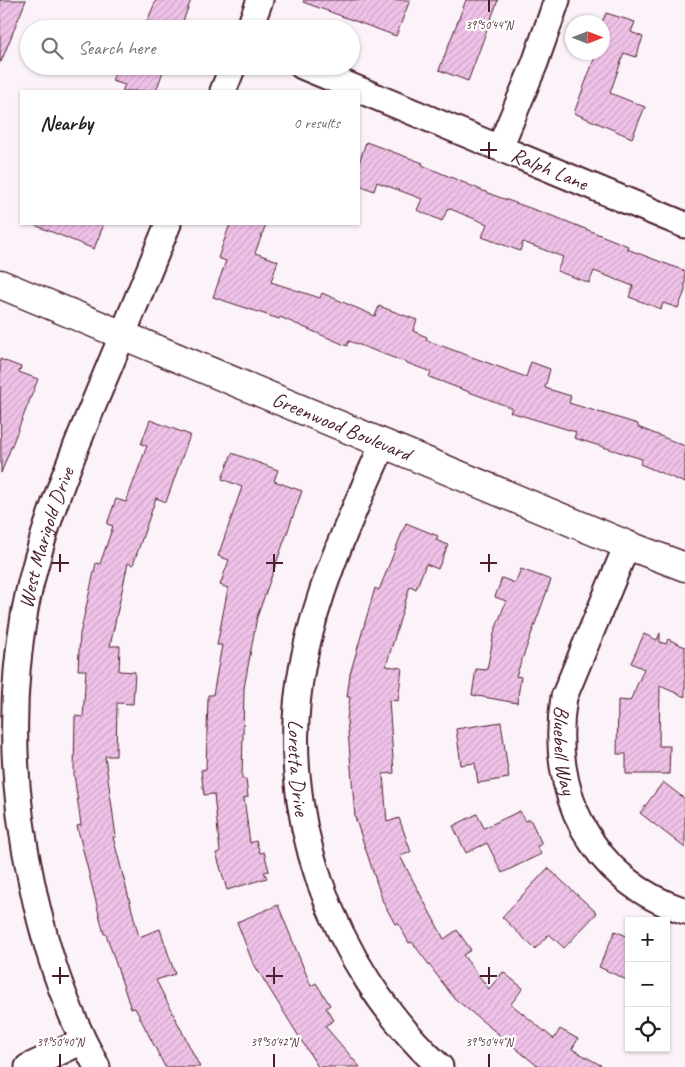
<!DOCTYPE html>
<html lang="en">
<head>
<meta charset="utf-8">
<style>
  :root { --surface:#fff; --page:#f2f2f2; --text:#202124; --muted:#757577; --line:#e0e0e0 }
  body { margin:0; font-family:Caveat,sans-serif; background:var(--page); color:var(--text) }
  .controls { position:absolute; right:15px; bottom:15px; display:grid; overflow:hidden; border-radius:0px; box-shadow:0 1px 4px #0004 }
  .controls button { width:45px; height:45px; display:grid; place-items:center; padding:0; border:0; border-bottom:1px solid var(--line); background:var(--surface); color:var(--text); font:25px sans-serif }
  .compass { position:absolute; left:565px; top:15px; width:45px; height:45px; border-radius:50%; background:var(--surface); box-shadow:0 1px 4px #0004; rotate:90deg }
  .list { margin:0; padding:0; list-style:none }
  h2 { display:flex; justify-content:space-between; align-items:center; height:65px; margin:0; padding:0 20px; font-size:21px }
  h2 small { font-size:16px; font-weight:400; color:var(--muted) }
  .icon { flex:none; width:28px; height:28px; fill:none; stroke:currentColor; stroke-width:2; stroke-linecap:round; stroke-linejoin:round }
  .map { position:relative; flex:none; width:685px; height:1067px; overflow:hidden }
  .search { position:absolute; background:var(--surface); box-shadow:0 1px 4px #0004; left:20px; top:20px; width:340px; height:55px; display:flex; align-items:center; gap:12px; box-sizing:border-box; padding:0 18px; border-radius:28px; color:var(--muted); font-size:19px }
  .panel { position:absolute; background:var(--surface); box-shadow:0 1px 4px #0004; left:20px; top:90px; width:340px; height:135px; border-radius:0px }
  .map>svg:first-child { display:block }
</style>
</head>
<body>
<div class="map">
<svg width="685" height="1067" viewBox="0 0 685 1067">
  <defs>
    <pattern id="building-hatch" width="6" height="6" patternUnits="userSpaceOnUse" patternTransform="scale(1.25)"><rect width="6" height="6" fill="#efc2e8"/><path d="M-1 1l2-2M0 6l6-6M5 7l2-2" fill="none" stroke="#cea6c7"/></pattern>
  </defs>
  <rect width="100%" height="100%" fill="#fcf3fa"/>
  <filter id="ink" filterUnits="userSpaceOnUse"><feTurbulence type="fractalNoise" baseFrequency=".02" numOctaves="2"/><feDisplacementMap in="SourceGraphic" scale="10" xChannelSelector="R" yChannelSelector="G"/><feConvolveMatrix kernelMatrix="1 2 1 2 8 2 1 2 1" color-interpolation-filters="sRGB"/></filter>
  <g filter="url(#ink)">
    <g fill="url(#building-hatch)" stroke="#4a1f2b">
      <path d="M 0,0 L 26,0 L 1,62 L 0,62 Z"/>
      <path d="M 156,0 L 191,0 L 180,29 L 144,29 Z"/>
      <path d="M 304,0 L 410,0 L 396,36 L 303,2 Z"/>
      <path d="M 466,0 L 498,0 L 468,81 L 439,70 Z"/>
      <path d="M 606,13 L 635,22 L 631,32 L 643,37 L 636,57 L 624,53 L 610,93 L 645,107 L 632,138 L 574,113 L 596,54 L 593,52 L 602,52 L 602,22 Z"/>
      <path d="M 118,66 L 165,66 L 156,91 L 122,91 L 125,85 L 112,81 Z"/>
      <path d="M 366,142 L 423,163 L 422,165 L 493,195 L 558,218 L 628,246 L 627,249 L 685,271 L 685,291 L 678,308 L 663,303 L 661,309 L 629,297 L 633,286 L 594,271 L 589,283 L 557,271 L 563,257 L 523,242 L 520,251 L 482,237 L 487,224 L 448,208 L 442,221 L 417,210 L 422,199 L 377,182 L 374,191 L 359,185 L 359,163 Z"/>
      <path d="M 32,224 L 104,224 L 94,249 Z"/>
      <path d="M 230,224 L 266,224 L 255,253 L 278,261 L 271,282 L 320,298 L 322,293 L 375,316 L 379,306 L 417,320 L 413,331 L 427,337 L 426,340 L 526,377 L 531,362 L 550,369 L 545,388 L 571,396 L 569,403 L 638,424 L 638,427 L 685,446 L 685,483 L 640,464 L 642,459 L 574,438 L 576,432 L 510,412 L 512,408 L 429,377 L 431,372 L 349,341 L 347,346 L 280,317 L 279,319 L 213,297 L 226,261 L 218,258 Z"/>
      <path d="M 0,359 L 21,367 L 19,372 L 38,379 L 1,473 Z"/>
      <path d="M 150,420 L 190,435 L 166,502 L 156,498 L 133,565 L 128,563 L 110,646 L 120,646 L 119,671 L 135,672 L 133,704 L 117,703 L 116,756 L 105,756 L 116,837 L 113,837 L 139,937 L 160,929 L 175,974 L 156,980 L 200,1067 L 165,1067 L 135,1008 L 131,1009 L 106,934 L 104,934 L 77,826 L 81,825 L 74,774 L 75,716 L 83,717 L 86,670 L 78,670 L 80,634 L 96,563 L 100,564 L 113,526 L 107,524 L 116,499 L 126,502 L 147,446 L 141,444 Z"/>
      <path d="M 232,453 L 278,470 L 274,481 L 302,491 L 257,617 L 244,688 L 242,779 L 246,779 L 248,797 L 244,798 L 250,843 L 256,841 L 260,853 L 264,852 L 269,871 L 264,872 L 267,878 L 227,890 L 216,853 L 220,852 L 214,794 L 204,795 L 201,770 L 206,769 L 208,695 L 213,695 L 222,645 L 217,645 L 228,588 L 220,585 L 229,560 L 218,556 L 242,487 L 222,479 Z"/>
      <path d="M 406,523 L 438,536 L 436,540 L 448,545 L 438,569 L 426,564 L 416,589 L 410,586 L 386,666 L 402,668 L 398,701 L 389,700 L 394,773 L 383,774 L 387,822 L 399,818 L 411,852 L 400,856 L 444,939 L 457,930 L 471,950 L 463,955 L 489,989 L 503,972 L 523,988 L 511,1004 L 554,1039 L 560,1029 L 578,1039 L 572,1049 L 604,1067 L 540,1067 L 535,1064 L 454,998 L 412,942 L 409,943 L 398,923 L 395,924 L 383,902 L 355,817 L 347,719 L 350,697 L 347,697 L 350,674 L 375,588 L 379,590 Z"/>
      <path d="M 521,569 L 551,580 L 516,676 L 521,677 L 517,703 L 472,695 L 476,669 L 487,670 L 494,633 L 506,601 L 495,597 L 502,578 L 515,583 Z"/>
      <path d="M 660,633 L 660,642 L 666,644 L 668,639 L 685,647 L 685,697 L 660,686 L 659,746 L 670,746 L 669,774 L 626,774 L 626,754 L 617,754 L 618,700 L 630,701 L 644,669 L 631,663 L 644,634 L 657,640 Z"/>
      <path d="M 501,722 L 509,778 L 478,783 L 475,763 L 461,765 L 456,729 Z"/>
      <path d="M 663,782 L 685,799 L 685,848 L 640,813 Z"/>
      <path d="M 520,811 L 525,821 L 530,819 L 542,844 L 537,846 L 541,854 L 502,873 L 487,843 L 466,853 L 453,826 L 477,814 L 484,828 Z"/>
      <path d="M 548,868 L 597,913 L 564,948 L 549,934 L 535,949 L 502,917 Z"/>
      <path d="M 278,905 L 311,986 L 316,983 L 330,1005 L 326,1008 L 334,1020 L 325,1026 L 360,1067 L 318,1067 L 252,961 L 237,922 Z"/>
      <path d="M 615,931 L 629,937 L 629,981 L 599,967 Z"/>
    </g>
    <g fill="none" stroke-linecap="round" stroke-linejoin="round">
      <defs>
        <g id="street">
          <path d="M 249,29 L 260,0"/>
          <path id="s1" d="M 302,66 L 685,225"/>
          <path d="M 223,91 L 233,66"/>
          <path d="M 500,147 L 535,63 L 557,0"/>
          <path id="s2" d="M 383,444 C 352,515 318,586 303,663 C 274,809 331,966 440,1067"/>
          <path id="s3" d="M 627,545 L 564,697 C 548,791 591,881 685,911"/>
          <path d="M 28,1067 L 83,1041"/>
          <path id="s4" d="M 97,1067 C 65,1009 44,944 31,879 C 12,791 9,700 25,610 C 39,536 68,465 97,396 C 121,339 145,281 168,224"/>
        </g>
        <g id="secondary">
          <path id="s5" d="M 0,284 L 627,545 L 685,567"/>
        </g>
      </defs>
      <use href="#street" stroke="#4a1f2b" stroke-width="29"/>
      <use href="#secondary" stroke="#4a1f2b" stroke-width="31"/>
      <use href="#street" stroke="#fff" stroke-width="25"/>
      <use href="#secondary" stroke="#fff" stroke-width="28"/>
    </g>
  </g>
  <path fill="none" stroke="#4a1f2b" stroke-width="2" d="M 489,0 L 489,12M 489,142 L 489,159M 480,150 L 497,150M 60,554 L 60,572M 274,554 L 274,572M 489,554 L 489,572M 52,563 L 69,563M 266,563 L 283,563M 480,563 L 497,563M 60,967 L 60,984M 274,967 L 274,984M 489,967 L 489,984M 52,976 L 69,976M 266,976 L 283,976M 480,976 L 497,976M 60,1054 L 60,1067M 274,1054 L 274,1067M 489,1054 L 489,1067"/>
  <g text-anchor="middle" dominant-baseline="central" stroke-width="4.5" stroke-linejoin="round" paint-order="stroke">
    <g font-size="21" fill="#4a1f2b" stroke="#fff">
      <text stroke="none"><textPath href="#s1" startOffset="268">Ralph Lane</textPath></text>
      <text stroke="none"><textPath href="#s5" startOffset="370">Greenwood Boulevard</textPath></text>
      <text stroke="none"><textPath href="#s4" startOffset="546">West Marigold Drive</textPath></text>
      <text stroke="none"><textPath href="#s3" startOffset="218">Bluebell Way</textPath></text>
      <text stroke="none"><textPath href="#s2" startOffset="339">Loretta Drive</textPath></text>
    </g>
  </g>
  <g font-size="12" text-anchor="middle" fill="#4a1f2b" stroke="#fff" stroke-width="4.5" stroke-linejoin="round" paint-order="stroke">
    <text x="489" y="29">39°50'44"N</text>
    <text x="60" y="1046">39°50'40"N</text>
    <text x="274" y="1046">39°50'42"N</text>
    <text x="489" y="1046">39°50'44"N</text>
  </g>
</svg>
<div class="controls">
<button>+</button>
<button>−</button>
<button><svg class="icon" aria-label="locate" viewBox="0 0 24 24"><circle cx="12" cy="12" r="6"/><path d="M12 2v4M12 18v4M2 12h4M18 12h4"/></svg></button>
</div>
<svg class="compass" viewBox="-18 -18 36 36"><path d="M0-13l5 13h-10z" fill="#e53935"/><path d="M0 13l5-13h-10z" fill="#757577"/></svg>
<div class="search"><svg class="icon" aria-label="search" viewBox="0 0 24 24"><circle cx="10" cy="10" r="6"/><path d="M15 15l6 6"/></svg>Search here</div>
<section class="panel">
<h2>Nearby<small>0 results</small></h2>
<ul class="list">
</ul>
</section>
</div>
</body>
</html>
